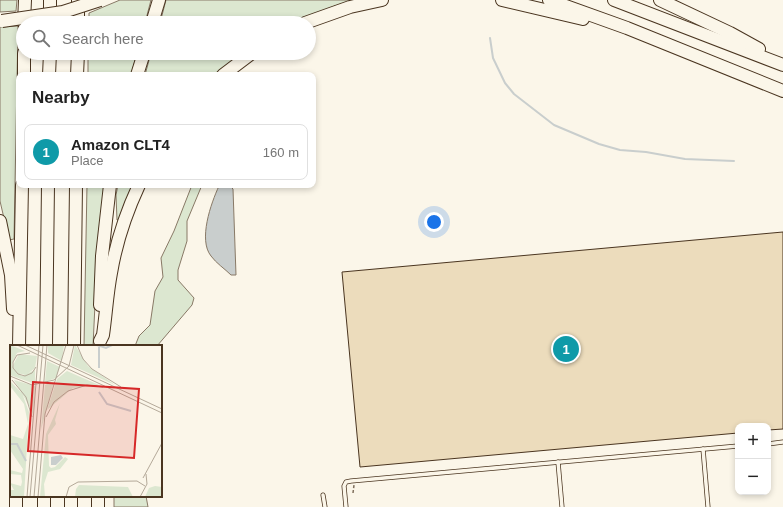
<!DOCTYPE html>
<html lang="en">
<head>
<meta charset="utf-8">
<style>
  :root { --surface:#fff; --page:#f6f6f6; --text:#222; --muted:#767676; --line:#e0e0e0; --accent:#c62828 }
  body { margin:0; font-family:Helvetica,sans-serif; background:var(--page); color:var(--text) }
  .controls { position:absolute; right:12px; bottom:12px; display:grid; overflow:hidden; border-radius:8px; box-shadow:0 2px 6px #0003 }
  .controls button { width:36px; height:36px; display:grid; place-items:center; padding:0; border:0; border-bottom:1px solid var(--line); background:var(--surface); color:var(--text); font:20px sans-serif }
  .you { position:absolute; left:434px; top:222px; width:14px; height:14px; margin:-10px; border:3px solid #fff; border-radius:50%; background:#1a73e8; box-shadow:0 0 0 6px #1a73e833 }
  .badge { display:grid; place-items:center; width:26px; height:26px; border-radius:50%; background:var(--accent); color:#fff; font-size:13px; font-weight:700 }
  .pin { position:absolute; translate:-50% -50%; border:2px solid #fff; box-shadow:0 1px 4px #0006 }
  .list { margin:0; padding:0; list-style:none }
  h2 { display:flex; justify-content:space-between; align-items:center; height:52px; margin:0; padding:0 16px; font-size:17px }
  h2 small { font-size:13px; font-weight:400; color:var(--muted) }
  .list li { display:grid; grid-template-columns:26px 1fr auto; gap:12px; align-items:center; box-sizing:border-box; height:56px; margin:0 8px 8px; padding:0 8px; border:1px solid var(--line); border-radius:8px }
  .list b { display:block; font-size:15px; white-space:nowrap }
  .list p { margin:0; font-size:13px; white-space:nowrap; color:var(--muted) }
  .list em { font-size:13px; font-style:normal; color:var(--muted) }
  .icon { flex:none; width:22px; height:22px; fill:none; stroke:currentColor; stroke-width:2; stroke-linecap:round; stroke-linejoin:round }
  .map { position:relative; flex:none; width:783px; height:507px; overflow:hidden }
  .search { position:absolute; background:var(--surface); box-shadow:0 2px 6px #0003; left:16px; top:16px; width:300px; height:44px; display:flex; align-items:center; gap:10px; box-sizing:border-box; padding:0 14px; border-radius:22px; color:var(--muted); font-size:15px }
  .panel { position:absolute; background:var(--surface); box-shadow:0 2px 6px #0003; left:16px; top:72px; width:300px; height:116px; border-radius:8px }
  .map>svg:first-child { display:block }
</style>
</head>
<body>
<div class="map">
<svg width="783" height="507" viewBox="0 0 783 507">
  <rect width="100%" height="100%" fill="#fbf6e9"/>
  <g fill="#dce7d0" stroke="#887966">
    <path d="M 0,0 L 17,0 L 16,11 L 0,12 Z"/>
    <path d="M 120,0 L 151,0 L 145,23 L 89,23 L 89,13 Z"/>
    <path d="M 166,0 L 355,0 L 335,6 L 294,23 L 160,23 Z"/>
    <path d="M 18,26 L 14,239 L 9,240 L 0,201 L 0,27 Z"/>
    <path d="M 88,53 L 137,53 L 131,75 L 88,75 Z"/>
    <path d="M 151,53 L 244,53 L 216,75 L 145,75 Z"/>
    <path d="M 87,185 L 105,185 L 98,241 L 93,346 L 84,346 Z"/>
    <path d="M 118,185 L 135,185 L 122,219 L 117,220 L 116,195 Z"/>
    <path d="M 192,185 L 202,185 L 187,221 L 187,241 L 178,270 L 178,280 L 194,298 L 192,305 L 157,346 L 135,346 L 139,336 L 150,325 L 155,291 L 163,277 L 161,258 L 174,231 Z"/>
    <path d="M 114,496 L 146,496 L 148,507 L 114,507 Z"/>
  </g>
  <path fill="#c9cecd" stroke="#887966" d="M 219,186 L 229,185 L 233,189 L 236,275 L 231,275 C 225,269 216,263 211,256 C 198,240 211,203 219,186 Z"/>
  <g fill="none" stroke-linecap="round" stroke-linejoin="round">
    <path stroke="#c9cecd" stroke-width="2" d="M 490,38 L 493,58 L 505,83 L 514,94 L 554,125 L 599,144 L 620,150 L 646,152 L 685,159 L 734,161"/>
  </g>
  <path fill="#ecdcbc" stroke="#4a3520" d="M 783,232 L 783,429 L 768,430 L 768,426 L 738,426 L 738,433 L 360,467 L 342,272 Z"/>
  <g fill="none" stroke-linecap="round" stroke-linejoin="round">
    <defs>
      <g id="service">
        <path d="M 768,444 L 783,442"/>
        <path d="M 703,449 L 708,507"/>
        <path d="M 558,462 L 562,507"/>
        <path d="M 323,495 L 325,507"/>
        <path d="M 346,507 L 344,486 L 346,482 L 351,481 L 738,446"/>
      </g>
      <g id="motorway">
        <path d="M 502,0 L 583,19"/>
        <path d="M 549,0 L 627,28 L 783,91"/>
        <path d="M 614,0 L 783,65"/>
        <path d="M 660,0 L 730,33 L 759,49"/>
        <path d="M 24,23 L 25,0"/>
        <path d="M 50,23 L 50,0"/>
        <path d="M 78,23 L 78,0"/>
        <path d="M 152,23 L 159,0"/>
        <path d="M 305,23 L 350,7 L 382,0"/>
        <path d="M 24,75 L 24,53"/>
        <path d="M 49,75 L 50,53"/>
        <path d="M 77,75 L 78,53"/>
        <path d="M 137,75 L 144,53"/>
        <path d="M 223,75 L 252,53"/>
        <path d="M 0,221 L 11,275 L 13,309"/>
        <path d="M 100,305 L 102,256 L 110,185"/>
        <path d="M 100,341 L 103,335 C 106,314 107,294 111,273 C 116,243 126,213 139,185"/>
        <path d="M 19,346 L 22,185"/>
        <path d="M 46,346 L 48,185"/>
        <path d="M 74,346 L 76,185"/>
        <path d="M 16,507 L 16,496"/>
        <path d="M 44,507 L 44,496"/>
        <path d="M 71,507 L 71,496"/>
        <path d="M 98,507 L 98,496"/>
      </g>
    </defs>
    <use href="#service" stroke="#4a3520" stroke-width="5"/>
    <use href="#motorway" stroke="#4a3520" stroke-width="14"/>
    <path stroke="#7f6f5c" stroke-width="1.5" stroke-dasharray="3 2" stroke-linecap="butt" d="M 353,493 L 354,485"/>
    <use href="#service" stroke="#fbf6e9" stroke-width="3.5"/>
    <use href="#motorway" stroke="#fbf6e9" stroke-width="12"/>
    <defs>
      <path id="motorway-bridge" d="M 2,21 L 63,12 L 100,0"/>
    </defs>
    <use href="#motorway-bridge" stroke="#4a3520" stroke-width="14" stroke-linecap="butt"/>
    <use href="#motorway-bridge" stroke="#fbf6e9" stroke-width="12"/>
  </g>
  <g transform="translate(10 345)">
    <rect width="152" height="152" fill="#fbf6e9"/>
    <path d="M 0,0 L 15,6 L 7,8 L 2,20 L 12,31 L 25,25 L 25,39 L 0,30 ZM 38,0 L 54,0 L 52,16 L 38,8 ZM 65,0 L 78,21 L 105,40 L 61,20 ZM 9,9 L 27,11 L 25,23 L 16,30 L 7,28 L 3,20 ZM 37,16 L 50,22 L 46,33 L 35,37 ZM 57,26 L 89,40 L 63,43 L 37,65 L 47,34 ZM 4,35 L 25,41 L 23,70 L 21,64 ZM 0,36 L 12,48 L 19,67 L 14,152 L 0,152 L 0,145 L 4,145 L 0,138 L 11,141 L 12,137 L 11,130 L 0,129 L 0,125 L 12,128 L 13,124 L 0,105 L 0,90 L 13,94 L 18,79 L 14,59 L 0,41 ZM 44,36 L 31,85 L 35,40 ZM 50,58 L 45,75 L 46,79 L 38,90 L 39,121 L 41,123 L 45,122 L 55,112 L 58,114 L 50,124 L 38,127 L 34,139 L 35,152 L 30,152 L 36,89 ZM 69,140 L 118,142 L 123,152 L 65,152 L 66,144 ZM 145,141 L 152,142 L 152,152 L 135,152 L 139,143 Z" fill="#dce7d0"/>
    <path d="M 51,110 L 53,113 L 46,120 L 41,120 L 41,112 Z" fill="#c9cecd"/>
    <path fill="none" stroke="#c9cecd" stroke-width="2" d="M 87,0 L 96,3 L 102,0M 89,23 L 89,2M 89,47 L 97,59 L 121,66M 0,99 L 7,99 L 16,116"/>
    <path fill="none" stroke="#b4a999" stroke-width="1" d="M 7,0 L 152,68M 15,0 L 152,64M 67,0 L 73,14 L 82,24 L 111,42M 20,8 L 7,10 L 3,17 L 3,23 L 8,29 L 15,31 L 22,28 L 26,22M 0,31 L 22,40 L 44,35 L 59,21 L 64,0M 2,35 L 16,52 L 22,72M 36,72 L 44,57 L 58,46 L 77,40 L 93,42M 133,133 L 152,98M 17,152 L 29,0M 20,152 L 33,0M 24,152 L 37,0M 28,152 L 35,69 L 56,0M 56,152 L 59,142 L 68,137 L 127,136 L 135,141M 130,152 L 137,139 L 136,129"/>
    <path fill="#d62828" fill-opacity="0.15" stroke="#d62828" stroke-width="2" d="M 23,37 L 129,44 L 124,113 L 18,106 Z"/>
    <rect width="152" height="152" fill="none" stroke="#4a3520" stroke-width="2"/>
  </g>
</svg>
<div class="controls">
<button>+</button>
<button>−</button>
</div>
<div class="you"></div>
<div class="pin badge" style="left:566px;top:349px;background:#0f9aa8">1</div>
<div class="search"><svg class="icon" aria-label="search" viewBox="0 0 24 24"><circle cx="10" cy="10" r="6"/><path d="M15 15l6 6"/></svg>Search here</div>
<section class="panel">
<h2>Nearby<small></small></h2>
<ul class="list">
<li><span class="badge" style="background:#0f9aa8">1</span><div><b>Amazon CLT4</b><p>Place</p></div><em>160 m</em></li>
</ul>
</section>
</div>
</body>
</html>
